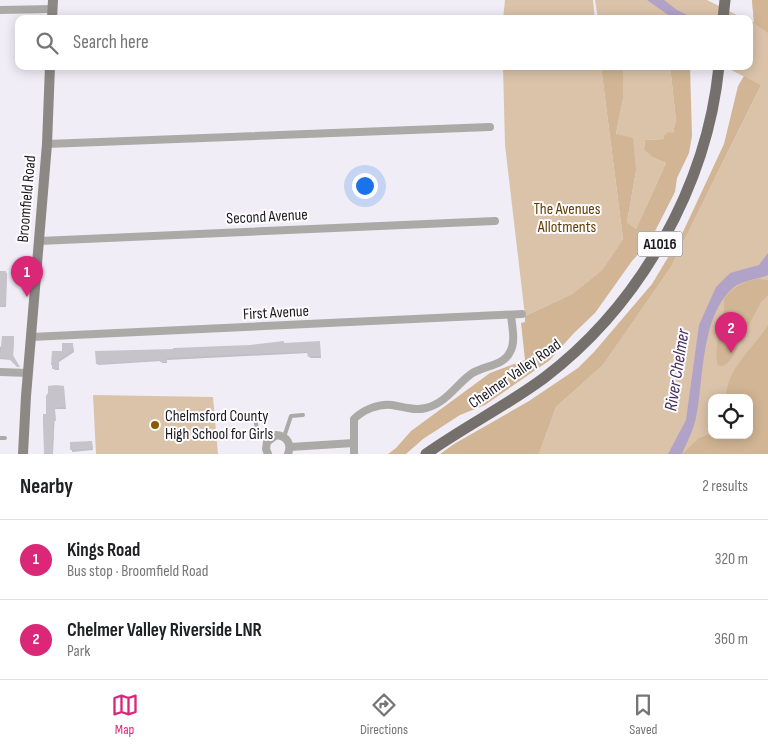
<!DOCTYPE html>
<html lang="en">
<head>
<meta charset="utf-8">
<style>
  :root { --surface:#fff; --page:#f2f2f2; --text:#202124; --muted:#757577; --line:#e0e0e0; --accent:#db2777 }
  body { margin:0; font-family:"Sofia Sans Condensed",sans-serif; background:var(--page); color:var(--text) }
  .controls { position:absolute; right:15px; bottom:15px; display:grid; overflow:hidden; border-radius:10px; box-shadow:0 2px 12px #0003 }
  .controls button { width:45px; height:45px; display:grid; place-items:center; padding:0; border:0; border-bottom:1px solid var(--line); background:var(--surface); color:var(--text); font:25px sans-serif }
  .you { position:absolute; left:364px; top:185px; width:18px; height:18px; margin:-12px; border:4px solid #fff; border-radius:50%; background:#1a73e8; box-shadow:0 0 0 8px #1a73e833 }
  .badge { display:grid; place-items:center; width:32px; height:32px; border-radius:50%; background:var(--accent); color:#fff; font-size:16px; font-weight:700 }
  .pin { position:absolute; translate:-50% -41px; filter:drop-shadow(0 1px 2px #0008) }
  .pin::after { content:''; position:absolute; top:26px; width:18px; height:15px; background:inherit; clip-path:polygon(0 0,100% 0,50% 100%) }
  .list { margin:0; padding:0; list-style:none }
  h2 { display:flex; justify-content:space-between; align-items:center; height:65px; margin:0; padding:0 20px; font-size:21px }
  h2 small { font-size:16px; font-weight:400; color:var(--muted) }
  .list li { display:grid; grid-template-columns:32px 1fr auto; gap:15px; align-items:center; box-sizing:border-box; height:80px; padding:0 20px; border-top:1px solid var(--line) }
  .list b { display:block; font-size:19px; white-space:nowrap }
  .list p { margin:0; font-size:16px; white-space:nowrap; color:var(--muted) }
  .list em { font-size:16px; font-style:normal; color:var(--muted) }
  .icon { flex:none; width:28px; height:28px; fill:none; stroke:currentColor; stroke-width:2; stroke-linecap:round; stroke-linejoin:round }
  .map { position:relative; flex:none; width:768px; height:454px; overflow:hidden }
  .search { position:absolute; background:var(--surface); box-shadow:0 2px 12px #0003; left:15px; right:15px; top:15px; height:55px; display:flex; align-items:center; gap:12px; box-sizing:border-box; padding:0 18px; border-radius:10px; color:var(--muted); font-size:19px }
  .sheet { height:225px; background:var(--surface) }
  nav { display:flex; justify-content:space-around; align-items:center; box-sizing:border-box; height:70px; border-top:1px solid var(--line); background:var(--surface); font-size:14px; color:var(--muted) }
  nav a { display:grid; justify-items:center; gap:2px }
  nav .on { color:var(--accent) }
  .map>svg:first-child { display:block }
</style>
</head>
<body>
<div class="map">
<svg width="768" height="454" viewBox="0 0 768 454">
  <rect width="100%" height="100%" fill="#f1edf6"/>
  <g fill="#dac3a9" fill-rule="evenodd">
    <path d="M 505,0 L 593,0 L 595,19 L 503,19 Z"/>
    <path d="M 595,0 L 707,0 L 745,19 L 598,19 Z"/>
    <path d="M 752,0 L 768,0 L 768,454 L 539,454 L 556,407 L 603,365 L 671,267 L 761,85 L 727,68 L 728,66 L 749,66 L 749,21 L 754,22 ZM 712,398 L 749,398 L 749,435 L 712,435 Z"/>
    <path d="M 503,66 L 601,66 L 623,239 L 602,270 L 572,294 L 525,316 L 505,145 Z"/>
    <path d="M 623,66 L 670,66 L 676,120 L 673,133 L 664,139 L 645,140 L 644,150 L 652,157 L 666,163 L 636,229 L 627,222 L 636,171 L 616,134 L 623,99 Z"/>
    <path d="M 93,395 L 213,397 L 218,454 L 96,454 Z"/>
  </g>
  <g fill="#d1b594">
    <path d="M 752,0 L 768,0 L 768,33 L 754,23 Z"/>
    <path d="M 601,66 L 623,66 L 623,99 L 616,134 L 633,138 L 636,171 L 627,222 L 636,229 L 666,163 L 652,157 L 644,150 L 645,140 L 664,139 L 664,136 L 668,132 L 673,133 L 676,120 L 670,66 L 690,66 L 692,136 L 689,153 L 677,178 L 675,192 L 650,241 L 632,261 L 595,313 L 573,334 L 550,360 L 485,405 L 460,415 L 423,439 L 406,454 L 388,454 L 396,448 L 411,431 L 490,373 L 525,360 L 521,323 L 525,322 L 525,316 L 572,294 L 602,270 L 623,239 Z"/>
    <path d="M 744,76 L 761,85 L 671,267 L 603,365 L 556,407 L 539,454 L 440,454 L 454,444 L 529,401 L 578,368 L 594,352 L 652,284 L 682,234 L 724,144 L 738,86 Z"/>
    <path d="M 758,279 L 768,280 L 768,295 L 761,302 L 731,359 L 725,365 L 721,366 L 718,365 C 712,343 726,321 724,299 C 735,286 742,282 758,279 Z"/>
    <path d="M 768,325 L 768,454 L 682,454 L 699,438 L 710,434 L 749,435 L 749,398 L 726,398 C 726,369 754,348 768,325 Z"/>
  </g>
  <g fill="#b1a2c7">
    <path d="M 647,0 L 664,0 L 677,10 L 695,19 L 674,19 Z"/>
    <path d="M 768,253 L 768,275 C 757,280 742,280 733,288 C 700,317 704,380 696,418 C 693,431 687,442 682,454 L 668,454 L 686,420 L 699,325 L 716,287 L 730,273 L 759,265 Z"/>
  </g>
  <g fill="#0003">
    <path d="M 0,272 L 6,272 L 7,274 L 6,307 L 0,307 Z"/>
    <path d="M 14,337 L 13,358 L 20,368 L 11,360 L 0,359 L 0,347 Z"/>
    <path d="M 320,342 L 321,358 L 310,358 L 309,353 L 167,360 L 167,363 L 162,363 L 161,361 L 98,365 L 97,363 Z"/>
    <path d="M 73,344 L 74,352 L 59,362 L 59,370 L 55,370 L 53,368 L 63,352 Z"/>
    <path d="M 64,388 L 66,409 L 55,409 L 53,454 L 44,454 L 47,415 Z"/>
    <path d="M 71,444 L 92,444 L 93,450 L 72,452 Z"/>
  </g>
  <g fill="#c7c3cb">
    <rect x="0" y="271" width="6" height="35"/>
    <path d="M 2,336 L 14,336 L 13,355 L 20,367 L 17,367 L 9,359 L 0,358 Z"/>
    <path d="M 284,341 L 284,343 L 320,341 L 320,356 L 308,357 L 307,352 L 271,353 L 167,358 L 167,362 L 160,362 L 160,360 L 96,364 L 95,351 L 173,349 L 173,348 L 250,345 Z"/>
    <path d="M 62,343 L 73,343 L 73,350 L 59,360 L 59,369 L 52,369 L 52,365 L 51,365 L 52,351 L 62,351 Z"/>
    <path d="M 56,385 L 64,386 L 65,407 L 55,408 L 56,421 L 53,421 L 54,439 L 52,439 L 53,454 L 44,454 L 43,423 L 43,414 L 46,414 L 46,396 L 48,393 L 48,386 Z"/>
    <path d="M 92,441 L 93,449 L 70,450 L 70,442 Z"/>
  </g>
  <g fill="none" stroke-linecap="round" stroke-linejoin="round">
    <g stroke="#acaaa7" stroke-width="4">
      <path d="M 255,413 L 257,433 L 269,439"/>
      <path d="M 284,437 L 291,416 L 303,415"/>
      <path d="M 0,438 L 5,438"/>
    </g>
    <g stroke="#acaaa7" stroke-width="8">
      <path d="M 0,10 L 52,9"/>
      <path d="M 47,144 L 490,127"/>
      <path d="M 39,241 L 495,221"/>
      <path d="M 31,337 L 522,314"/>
      <path d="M 0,372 L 28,373"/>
      <path d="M 354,443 L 354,454"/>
      <path d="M 290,447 L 354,443 L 354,419 C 363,410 379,403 392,405 C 404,407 414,411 426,408 C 446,403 456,385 471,374 C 483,365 503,367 510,352 C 516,342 512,326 511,315"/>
      <path d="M 268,454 L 266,449 L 267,442 L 276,435 C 287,436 292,444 288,454"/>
    </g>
    <g stroke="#8c8884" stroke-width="10">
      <path d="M 52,19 L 53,0"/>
      <path d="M 23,454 L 26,396 L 47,144 L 50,66"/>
    </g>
    <g stroke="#75706b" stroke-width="11">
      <path d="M 723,19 L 725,0"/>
      <path d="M 426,454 C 464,427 506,406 544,378 C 640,305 707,187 719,66"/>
    </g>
  </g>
  <circle fill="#8b5903" stroke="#fdfcff" stroke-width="2" cx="155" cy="425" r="5"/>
  <g text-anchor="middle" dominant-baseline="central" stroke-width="4" stroke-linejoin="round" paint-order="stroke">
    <rect fill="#fdfcff" stroke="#605e61" stroke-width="1" x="637.5" y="231.5" width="45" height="25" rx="4"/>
    <g font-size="15" font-weight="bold" fill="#1c1a1d">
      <text x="660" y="244">A1016</text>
    </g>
    <g font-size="16" fill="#1c1a1d" stroke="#fdfcff">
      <text transform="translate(27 199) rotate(-85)">Broomfield Road</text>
      <text transform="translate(267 217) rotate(-3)">Second Avenue</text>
      <text transform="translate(276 313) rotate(-3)">First Avenue</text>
      <text transform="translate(515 374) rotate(-35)">Chelmer Valley Road</text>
    </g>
    <g font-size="16" fill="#643f02" stroke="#fdfcff">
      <text x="567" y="209">The Avenues<tspan x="567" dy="18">Allotments</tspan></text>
    </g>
    <g font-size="16" fill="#1c1a1d" stroke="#fdfcff" text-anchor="start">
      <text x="165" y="416">Chelmsford County<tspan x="165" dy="18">High School for Girls</tspan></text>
    </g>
    <g font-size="18" font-style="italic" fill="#442e5e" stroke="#fdfcff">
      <text transform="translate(677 370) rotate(-81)">River Chelmer</text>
    </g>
  </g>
</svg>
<div class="controls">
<button><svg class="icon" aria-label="locate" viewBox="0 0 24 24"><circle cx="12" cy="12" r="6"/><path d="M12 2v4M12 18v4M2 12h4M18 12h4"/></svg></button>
</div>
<div class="you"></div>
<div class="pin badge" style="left:27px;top:297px">1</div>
<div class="pin badge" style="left:731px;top:353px">2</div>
<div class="search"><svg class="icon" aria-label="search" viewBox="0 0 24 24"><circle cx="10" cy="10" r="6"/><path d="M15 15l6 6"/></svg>Search here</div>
</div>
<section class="sheet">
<h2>Nearby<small>2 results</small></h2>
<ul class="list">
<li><span class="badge">1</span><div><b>Kings Road</b><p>Bus stop · Broomfield Road</p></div><em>320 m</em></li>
<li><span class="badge">2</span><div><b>Chelmer Valley Riverside LNR</b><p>Park</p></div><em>360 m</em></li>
</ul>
</section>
<nav>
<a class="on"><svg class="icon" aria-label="map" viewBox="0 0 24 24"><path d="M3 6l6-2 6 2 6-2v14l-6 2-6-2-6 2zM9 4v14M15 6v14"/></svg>Map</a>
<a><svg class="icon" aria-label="directions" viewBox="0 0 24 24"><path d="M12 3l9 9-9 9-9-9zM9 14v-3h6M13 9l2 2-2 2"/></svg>Directions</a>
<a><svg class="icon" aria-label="saved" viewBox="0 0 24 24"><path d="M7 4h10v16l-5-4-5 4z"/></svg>Saved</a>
</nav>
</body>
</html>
